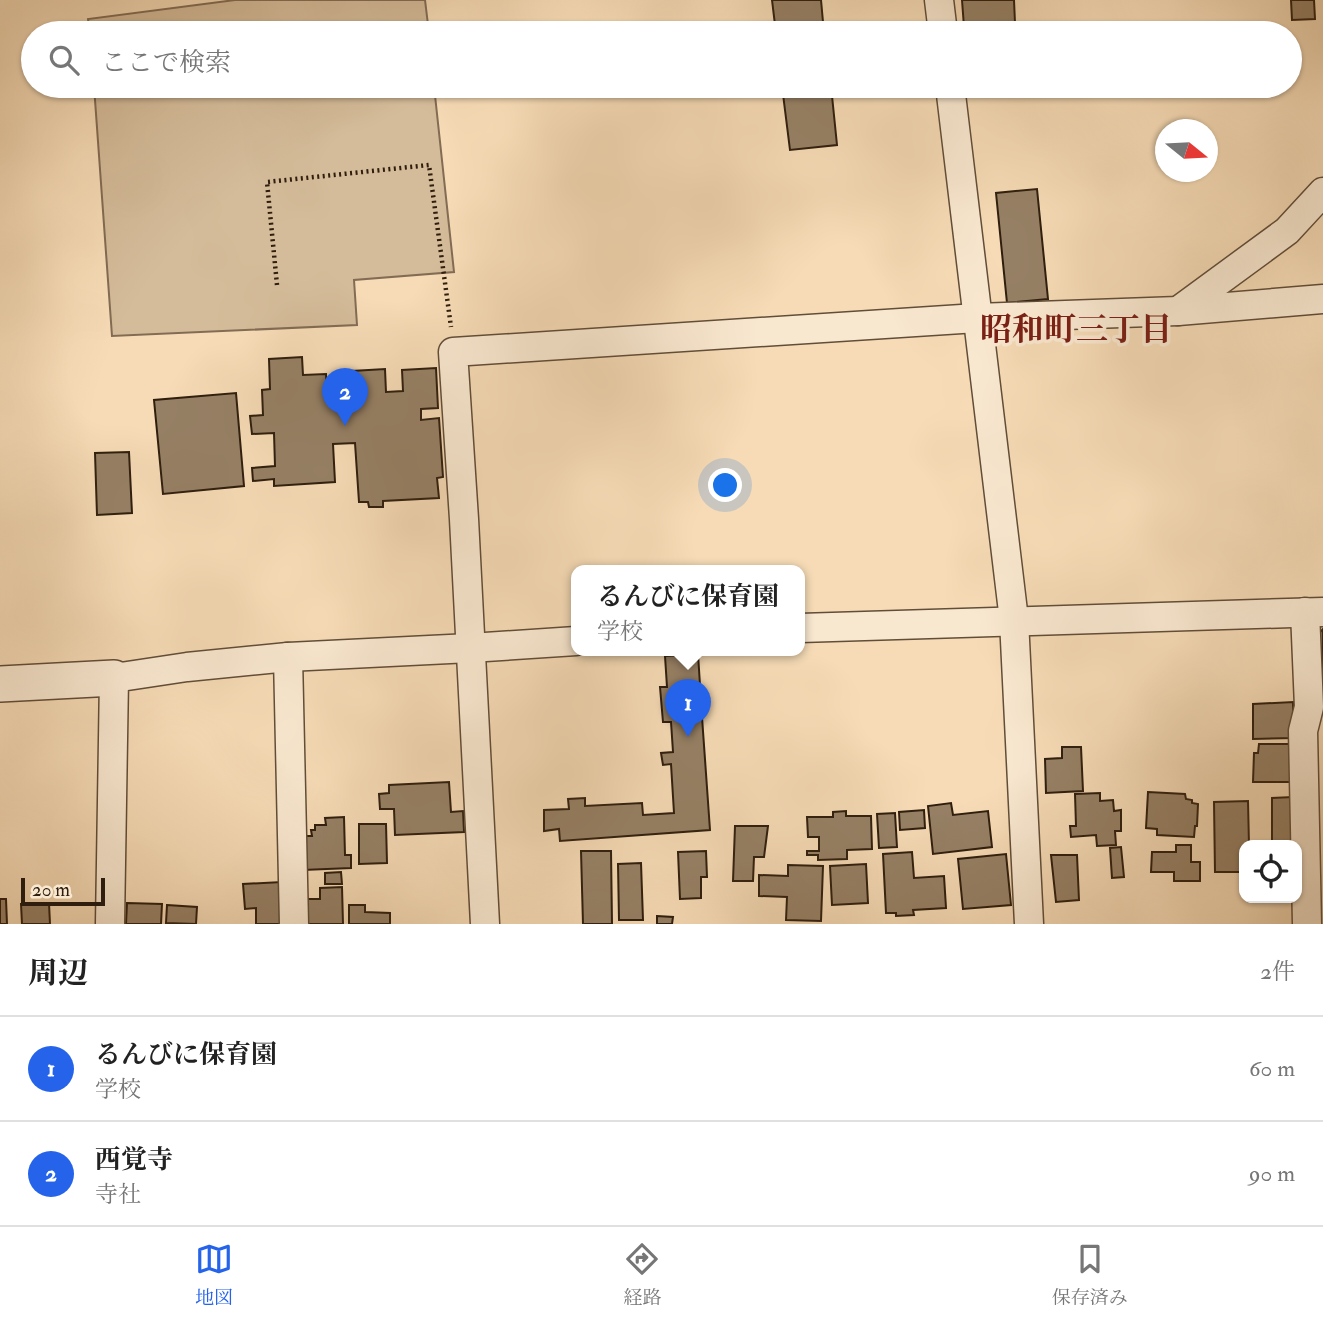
<!DOCTYPE html>
<html lang="ja">
<head>
<meta charset="utf-8">
<style>
  :root { --surface:#fff; --page:#f6f6f6; --text:#222; --muted:#767676; --line:#e0e0e0; --accent:#2563eb }
  body { margin:0; font-family:"IM FELL Double Pica","Noto Serif JP",serif; background:var(--page); color:var(--text) }
  .controls { position:absolute; right:21px; bottom:21px; display:grid; overflow:hidden; border-radius:14px; box-shadow:0 2px 5px #0004 }
  .controls button { width:63px; height:63px; display:grid; place-items:center; padding:0; border:0; border-bottom:2px solid var(--line); background:var(--surface); color:var(--text); font:35px sans-serif }
  .compass { position:absolute; left:1155px; top:119px; width:63px; height:63px; border-radius:50%; background:var(--surface); box-shadow:0 2px 5px #0004; rotate:108deg }
  .scale { position:absolute; left:21px; bottom:18px; width:84px; box-sizing:border-box; padding-left:7px; border:4px solid #2f1e0e; border-top:0; font-size:19px; line-height:24px; white-space:nowrap; color:#2f1e0e; -webkit-text-stroke:5px #f9e8d0; paint-order:stroke }
  .you { position:absolute; left:726px; top:486px; width:24px; height:24px; margin:-18px; border:5px solid #fff; border-radius:50%; background:#1a73e8; box-shadow:0 0 0 10px #1a73e833 }
  .badge { display:grid; place-items:center; width:46px; height:46px; border-radius:50%; background:var(--accent); color:#fff; font-size:23px; font-weight:700 }
  .pin { position:absolute; translate:-50% -58px; filter:drop-shadow(0 2px 4px #0008) }
  .pin::after { content:''; position:absolute; top:37px; width:24px; height:21px; background:inherit; clip-path:polygon(0 0,100% 0,50% 100%) }
  .popup { position:absolute; left:571px; top:565px; width:234px; height:91px; box-sizing:border-box; display:grid; place-content:center; border-radius:14px; background:var(--surface); filter:drop-shadow(0 2px 5px #0005); font-size:23px; white-space:nowrap; color:var(--muted) }
  .popup b { font-size:26px; color:var(--text) }
  .popup::after { content:''; position:absolute; left:50%; top:100%; margin-left:-14px; border:14px solid transparent; border-top-color:var(--surface) }
  .list { margin:0; padding:0; list-style:none }
  h2 { display:flex; justify-content:space-between; align-items:center; height:91px; margin:0; padding:0 28px; font-size:30px }
  h2 small { font-size:23px; font-weight:400; color:var(--muted) }
  .list li { display:grid; grid-template-columns:46px 1fr auto; gap:21px; align-items:center; box-sizing:border-box; height:105px; padding:0 28px; border-top:2px solid var(--line) }
  .list b { display:block; font-size:26px; white-space:nowrap }
  .list p { margin:0; font-size:23px; white-space:nowrap; color:var(--muted) }
  .list em { font-size:23px; font-style:normal; color:var(--muted) }
  .icon { flex:none; width:38px; height:38px; fill:none; stroke:currentColor; stroke-width:2; stroke-linecap:round; stroke-linejoin:round }
  .map { position:relative; flex:none; width:1323px; height:924px; overflow:hidden }
  .search { position:absolute; background:var(--surface); box-shadow:0 2px 5px #0004; left:21px; right:21px; top:21px; height:77px; display:flex; align-items:center; gap:18px; box-sizing:border-box; padding:0 24px; border-radius:38px; color:var(--muted); font-size:26px }
  .sheet { height:301px; background:var(--surface) }
  nav { display:flex; justify-content:space-around; align-items:center; box-sizing:border-box; height:98px; border-top:2px solid var(--line); background:var(--surface); font-size:19px; color:var(--muted) }
  nav a { display:grid; justify-items:center; gap:4px }
  nav .on { color:var(--accent) }
  .map>svg:first-child { display:block }
</style>
</head>
<body>
<div class="map">
<svg width="1323" height="924" viewBox="0 0 1323 924">
  <rect width="100%" height="100%" fill="#f6dbb6"/>
  <filter id="stains"><feTurbulence type="fractalNoise" baseFrequency=".00286" numOctaves="4"/><feColorMatrix values="0 0 0 0 .2 0 0 0 0 .09 0 0 0 0 .02 0 0 0 .5 -.17"/></filter>
  <radialGradient id="worn" r=".72"><stop offset=".6" stop-color="#630" stop-opacity="0"/><stop offset="1" stop-color="#630" stop-opacity=".3"/></radialGradient>
  <g fill="#d4bb99" stroke="#826c54" stroke-width="2">
    <path d="M 235,0 L 425,0 L 429,33 L 90,33 L 88,19 Z"/>
    <path d="M 94,86 L 434,86 L 454,272 L 354,280 L 357,325 L 112,336 Z"/>
  </g>
  <g fill="#968065" stroke="#2f1e0e" stroke-width="2">
    <path d="M 772,0 L 821,0 L 824,33 L 776,33 Z"/>
    <path d="M 962,0 L 1014,0 L 1015,23 L 964,27 Z"/>
    <path d="M 1291,0 L 1314,0 L 1315,19 L 1292,20 Z"/>
    <path d="M 782,86 L 831,86 L 837,145 L 790,150 Z"/>
    <path d="M 1037,189 L 1048,299 L 1007,303 L 996,193 Z"/>
    <path d="M 302,357 L 303,375 L 326,374 L 327,395 L 353,393 L 352,371 L 385,369 L 386,392 L 403,391 L 402,370 L 436,368 L 438,408 L 421,409 L 421,420 L 439,418 L 443,477 L 437,478 L 439,498 L 383,501 L 383,507 L 369,507 L 368,502 L 359,502 L 355,443 L 333,444 L 335,482 L 274,486 L 274,479 L 253,481 L 252,468 L 275,466 L 274,433 L 252,434 L 250,416 L 263,415 L 262,390 L 270,389 L 269,359 Z"/>
    <path d="M 236,393 L 244,486 L 163,494 L 154,400 Z"/>
    <path d="M 129,452 L 132,513 L 97,515 L 95,453 Z"/>
    <path d="M 1323,629 L 1323,697 L 1315,697 L 1314,639 Z"/>
    <path d="M 698,654 L 700,685 L 678,686 L 680,719 L 702,717 L 710,830 L 560,841 L 559,829 L 544,831 L 544,810 L 569,809 L 568,799 L 585,798 L 585,806 L 642,803 L 643,815 L 674,813 L 671,764 L 663,765 L 661,753 L 673,752 L 671,722 L 663,722 L 660,687 L 667,687 L 665,656 Z"/>
    <path d="M 1293,702 L 1294,738 L 1253,739 L 1253,704 Z"/>
    <path d="M 1259,744 L 1295,744 L 1294,782 L 1253,782 L 1254,753 L 1258,753 Z"/>
    <path d="M 1062,747 L 1081,747 L 1083,791 L 1046,793 L 1045,759 L 1062,758 Z"/>
    <path d="M 449,782 L 451,812 L 463,811 L 464,832 L 395,835 L 394,809 L 380,809 L 379,794 L 389,793 L 389,785 Z"/>
    <path d="M 1148,792 L 1185,794 L 1186,799 L 1192,800 L 1192,803 L 1198,804 L 1197,826 L 1195,826 L 1194,837 L 1157,835 L 1157,829 L 1146,828 Z"/>
    <path d="M 1100,793 L 1100,801 L 1113,800 L 1114,811 L 1121,810 L 1121,831 L 1115,831 L 1116,845 L 1097,846 L 1096,835 L 1071,837 L 1070,826 L 1076,826 L 1075,794 Z"/>
    <path d="M 1293,797 L 1294,845 L 1272,845 L 1272,798 Z"/>
    <path d="M 1248,801 L 1249,845 L 1244,845 L 1244,872 L 1215,872 L 1214,802 Z"/>
    <path d="M 951,803 L 953,815 L 988,811 L 992,847 L 933,854 L 928,806 Z"/>
    <path d="M 924,810 L 925,828 L 900,830 L 899,812 Z"/>
    <path d="M 846,811 L 846,816 L 871,816 L 872,849 L 847,850 L 847,859 L 818,860 L 818,855 L 807,855 L 807,851 L 819,851 L 819,837 L 808,837 L 807,817 L 833,817 L 833,812 Z"/>
    <path d="M 895,813 L 897,847 L 879,848 L 877,814 Z"/>
    <path d="M 344,817 L 345,855 L 351,855 L 351,868 L 303,870 L 302,836 L 312,836 L 311,830 L 315,830 L 315,825 L 326,825 L 325,818 Z"/>
    <path d="M 359,824 L 386,824 L 387,863 L 359,864 Z"/>
    <path d="M 735,826 L 768,826 L 764,857 L 754,857 L 753,881 L 733,881 Z"/>
    <path d="M 1176,845 L 1191,845 L 1191,862 L 1200,862 L 1200,881 L 1174,881 L 1174,872 L 1151,872 L 1152,852 L 1176,852 Z"/>
    <path d="M 1121,847 L 1124,877 L 1112,878 L 1110,848 Z"/>
    <path d="M 581,851 L 611,851 L 612,924 L 583,924 Z"/>
    <path d="M 706,851 L 707,877 L 701,877 L 701,898 L 680,899 L 678,852 Z"/>
    <path d="M 912,852 L 914,878 L 944,876 L 946,908 L 913,910 L 914,915 L 896,916 L 896,913 L 886,913 L 883,854 Z"/>
    <path d="M 1006,854 L 1011,905 L 963,909 L 958,859 Z"/>
    <path d="M 1051,855 L 1077,855 L 1079,900 L 1056,902 Z"/>
    <path d="M 641,863 L 643,920 L 619,920 L 618,864 Z"/>
    <path d="M 866,864 L 868,903 L 832,905 L 830,866 Z"/>
    <path d="M 788,865 L 823,866 L 821,921 L 786,920 L 787,897 L 759,896 L 759,875 L 788,876 Z"/>
    <path d="M 341,872 L 342,884 L 325,884 L 325,873 Z"/>
    <path d="M 282,882 L 284,924 L 256,924 L 256,908 L 245,909 L 243,884 Z"/>
    <path d="M 342,887 L 343,924 L 305,924 L 305,899 L 320,899 L 320,888 Z"/>
    <path d="M 0,899 L 6,899 L 7,924 L 0,924 Z"/>
    <path d="M 49,903 L 50,924 L 22,924 L 21,904 Z"/>
    <path d="M 127,903 L 162,904 L 161,924 L 126,924 Z"/>
    <path d="M 167,905 L 197,907 L 196,924 L 166,923 Z"/>
    <path d="M 349,905 L 365,905 L 365,912 L 390,913 L 390,924 L 349,924 Z"/>
    <path d="M 657,916 L 673,917 L 672,924 L 657,924 Z"/>
  </g>
  <g fill="none" stroke-linecap="round" stroke-linejoin="round">
    <defs>
      <g id="minor">
        <path d="M 939,0 L 943,33"/>
        <path d="M 950,86 L 1014,620 L 1029,924"/>
        <path d="M 1178,311 L 1287,231 L 1323,192"/>
        <path d="M 1305,612 L 1309,707 L 1303,731 L 1307,924"/>
        <path d="M 800,628 L 1323,612"/>
        <path d="M 288,657 L 294,924"/>
        <path d="M 110,924 L 114,678 L 187,667 L 288,657 L 470,648 L 576,641"/>
        <path d="M 485,924 L 464,519 L 453,352 L 977,318 L 1178,311 L 1323,299"/>
      </g>
      <path id="tertiary" d="M 0,684 L 114,678"/>
    </defs>
    <use href="#minor" stroke="#614d38" stroke-width="31"/>
    <use href="#tertiary" stroke="#614d38" stroke-width="38"/>
    <path stroke="#2f1e0e" stroke-width="4.5" stroke-dasharray="2 3.5" stroke-linecap="butt" d="M 277,285 L 267,182 L 429,165 L 451,327"/>
    <use href="#minor" stroke="#f9e8d0" stroke-width="28"/>
    <use href="#tertiary" stroke="#f9e8d0" stroke-width="35"/>
  </g>
  <g text-anchor="middle" dominant-baseline="central" stroke-width="7" stroke-linejoin="round" paint-order="stroke">
    <g font-size="32" font-weight="bold" fill="#7a1f14" stroke="#f9e8d0">
      <text x="1076" y="330">昭和町三丁目</text>
    </g>
  </g>
  <rect width="100%" height="100%" filter="url(#stains)"/>
  <rect width="100%" height="100%" fill="url(#worn)"/>
</svg>
<div class="controls">
<button><svg class="icon" aria-label="locate" viewBox="0 0 24 24"><circle cx="12" cy="12" r="6"/><path d="M12 2v4M12 18v4M2 12h4M18 12h4"/></svg></button>
</div>
<svg class="compass" viewBox="-18 -18 36 36"><path d="M0-13l5 13h-10z" fill="#e53935"/><path d="M0 13l5-13h-10z" fill="#767676"/></svg>
<div class="scale">20 m</div>
<div class="you"></div>
<div class="pin badge" style="left:688px;top:737px">1</div>
<div class="popup"><b>るんびに保育園</b>学校</div>
<div class="pin badge" style="left:345px;top:426px">2</div>
<div class="search"><svg class="icon" aria-label="search" viewBox="0 0 24 24"><circle cx="10" cy="10" r="6"/><path d="M15 15l6 6"/></svg>ここで検索</div>
</div>
<section class="sheet">
<h2>周辺<small>2件</small></h2>
<ul class="list">
<li><span class="badge">1</span><div><b>るんびに保育園</b><p>学校</p></div><em>60 m</em></li>
<li><span class="badge">2</span><div><b>西覚寺</b><p>寺社</p></div><em>90 m</em></li>
</ul>
</section>
<nav>
<a class="on"><svg class="icon" aria-label="map" viewBox="0 0 24 24"><path d="M3 6l6-2 6 2 6-2v14l-6 2-6-2-6 2zM9 4v14M15 6v14"/></svg>地図</a>
<a><svg class="icon" aria-label="directions" viewBox="0 0 24 24"><path d="M12 3l9 9-9 9-9-9zM9 14v-3h6M13 9l2 2-2 2"/></svg>経路</a>
<a><svg class="icon" aria-label="saved" viewBox="0 0 24 24"><path d="M7 4h10v16l-5-4-5 4z"/></svg>保存済み</a>
</nav>
</body>
</html>
